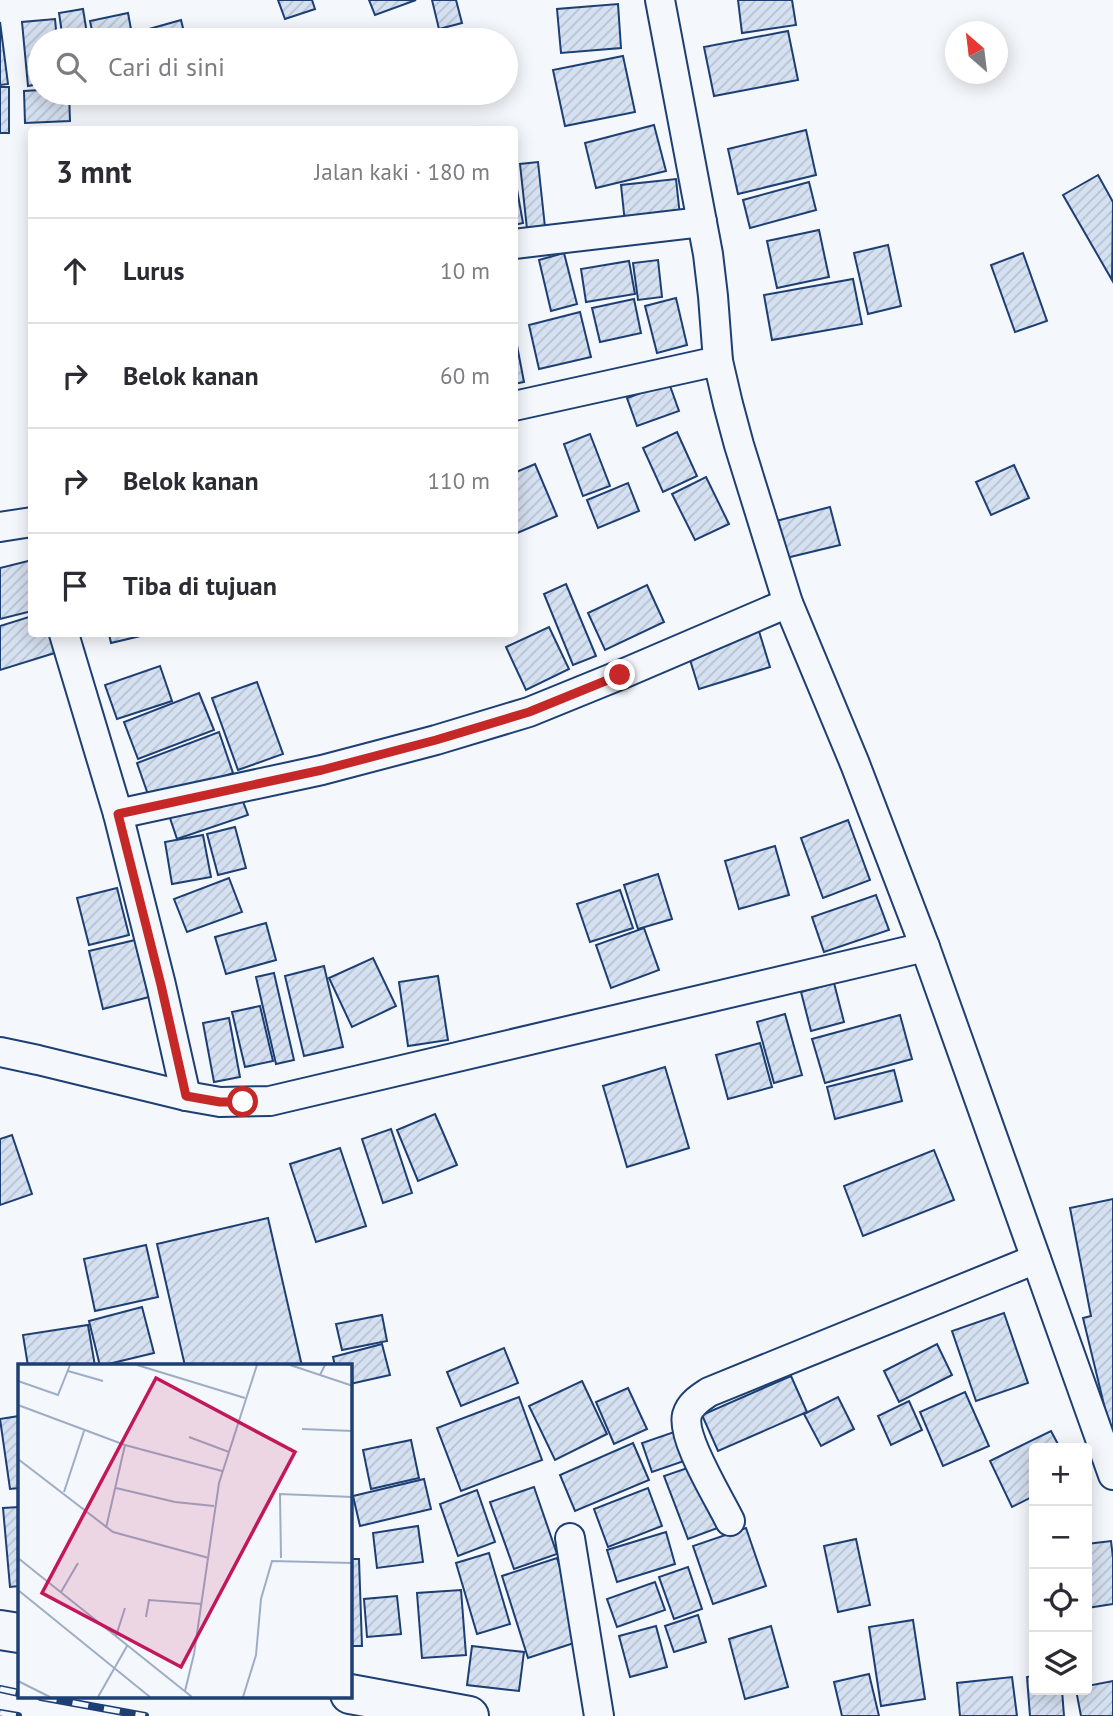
<!DOCTYPE html>
<html lang="id">
<head>
<meta charset="utf-8">
<style>
  :root { --surface:#fff; --page:#f7f7f7; --text:#2b2b33; --muted:#7c7c81; --line:#e1e1e2 }
  body { margin:0; font-family:"PT Sans",sans-serif; background:var(--page); color:var(--text) }
  .controls { position:absolute; right:21px; bottom:21px; display:grid; overflow:hidden; border-radius:7px; box-shadow:0 4px 18px #0003 }
  .controls button { width:63px; height:63px; display:grid; place-items:center; padding:0; border:0; border-bottom:2px solid var(--line); background:var(--surface); color:var(--text); font:35px sans-serif }
  .compass { position:absolute; left:945px; top:21px; width:63px; height:63px; border-radius:50%; background:var(--surface); box-shadow:0 4px 18px #0003; rotate:332deg }
  .stop { position:absolute; width:21px; height:21px; margin:-16px; border:5px solid #c62828; border-radius:50%; background:#fff }
  .stop.end { background:#c62828; border-color:#fff; box-shadow:0 2px 7px #0008 }
  .list { margin:0; padding:0; list-style:none }
  h2 { display:flex; justify-content:space-between; align-items:center; height:91px; margin:0; padding:0 28px; font-size:30px }
  h2 small { font-size:23px; font-weight:400; color:var(--muted) }
  .list li { display:grid; grid-template-columns:46px 1fr auto; gap:21px; align-items:center; box-sizing:border-box; height:105px; padding:0 28px; border-top:2px solid var(--line) }
  .list b { display:block; font-size:26px; white-space:nowrap }
  .list em { font-size:23px; font-style:normal; color:var(--muted) }
  .icon { flex:none; width:38px; height:38px; fill:none; stroke:currentColor; stroke-width:2; stroke-linecap:round; stroke-linejoin:round }
  .map { position:relative; flex:none; width:1113px; height:1716px; overflow:hidden }
  .search { position:absolute; background:var(--surface); box-shadow:0 4px 18px #0003; left:28px; top:28px; width:490px; height:77px; display:flex; align-items:center; gap:18px; box-sizing:border-box; padding:0 24px; border-radius:38px; color:var(--muted); font-size:26px }
  .panel { position:absolute; background:var(--surface); box-shadow:0 4px 18px #0003; left:28px; top:126px; width:490px; height:511px; border-radius:7px }
  .map>svg:first-child { display:block }
</style>
</head>
<body>
<div class="map">
<svg width="1113" height="1716" viewBox="0 0 1113 1716">
  <defs>
    <pattern id="building-hatch" width="6" height="6" patternUnits="userSpaceOnUse" patternTransform="scale(1.75)"><rect width="6" height="6" fill="#d5e0f0"/><path d="M-1 1l2-2M0 6l6-6M5 7l2-2" fill="none" stroke="#b6c1d1"/></pattern>
  </defs>
  <rect width="100%" height="100%" fill="#f4f7fb"/>
  <g fill="url(#building-hatch)" stroke="#1d3f73" stroke-width="2">
    <path d="M 278,0 L 312,0 L 315,9 L 285,19 Z"/>
    <path d="M 369,0 L 416,0 L 375,15 Z"/>
    <path d="M 432,0 L 456,0 L 462,23 L 439,29 Z"/>
    <path d="M 738,0 L 792,0 L 796,25 L 742,33 Z"/>
    <path d="M 618,4 L 621,48 L 561,53 L 557,9 Z"/>
    <path d="M 83,9 L 88,40 L 63,40 L 59,13 Z"/>
    <path d="M 128,13 L 133,40 L 94,40 L 90,21 Z"/>
    <path d="M 55,19 L 57,40 L 40,40 L 40,84 L 28,86 L 22,22 Z"/>
    <path d="M 181,20 L 186,40 L 145,40 L 142,31 Z"/>
    <path d="M 0,22 L 8,84 L 0,85 Z"/>
    <path d="M 788,31 L 798,80 L 714,96 L 704,47 Z"/>
    <path d="M 623,56 L 635,112 L 565,126 L 553,70 Z"/>
    <rect x="0" y="87" width="9" height="46"/>
    <path d="M 40,90 L 40,93 L 69,93 L 70,121 L 25,123 L 24,91 Z"/>
    <path d="M 654,125 L 666,171 L 596,188 L 585,143 Z"/>
    <path d="M 806,130 L 816,175 L 738,194 L 728,149 Z"/>
    <path d="M 538,162 L 545,227 L 527,229 L 520,164 Z"/>
    <path d="M 514,173 L 523,223 L 514,225 Z"/>
    <path d="M 1098,175 L 1113,202 L 1112,280 L 1063,195 Z"/>
    <path d="M 676,179 L 680,216 L 625,223 L 621,185 Z"/>
    <path d="M 809,182 L 816,210 L 750,228 L 743,200 Z"/>
    <path d="M 819,230 L 829,277 L 777,288 L 767,241 Z"/>
    <path d="M 888,245 L 901,306 L 868,314 L 854,253 Z"/>
    <path d="M 564,253 L 577,304 L 551,311 L 539,260 Z"/>
    <path d="M 1023,253 L 1047,321 L 1015,332 L 991,265 Z"/>
    <path d="M 658,260 L 662,297 L 638,300 L 633,263 Z"/>
    <path d="M 629,261 L 635,294 L 586,302 L 581,269 Z"/>
    <path d="M 853,279 L 862,324 L 772,340 L 764,295 Z"/>
    <path d="M 676,298 L 687,345 L 657,353 L 645,306 Z"/>
    <path d="M 634,299 L 641,333 L 600,342 L 592,308 Z"/>
    <path d="M 580,312 L 591,357 L 539,369 L 529,325 Z"/>
    <path d="M 514,330 L 524,382 L 514,384 Z"/>
    <path d="M 669,383 L 679,411 L 637,426 L 627,398 Z"/>
    <path d="M 677,432 L 697,476 L 663,492 L 643,448 Z"/>
    <path d="M 590,434 L 610,486 L 583,496 L 564,444 Z"/>
    <path d="M 535,464 L 557,516 L 515,534 L 514,473 Z"/>
    <path d="M 1014,465 L 1029,498 L 991,515 L 976,482 Z"/>
    <path d="M 706,477 L 729,524 L 695,540 L 672,494 Z"/>
    <path d="M 628,483 L 639,511 L 598,528 L 587,500 Z"/>
    <path d="M 830,507 L 840,545 L 786,558 L 776,521 Z"/>
    <path d="M 32,560 L 32,611 L 0,619 L 0,568 Z"/>
    <path d="M 566,584 L 596,656 L 573,665 L 544,594 Z"/>
    <path d="M 647,585 L 664,622 L 605,650 L 588,613 Z"/>
    <path d="M 32,616 L 32,634 L 56,634 L 61,651 L 0,670 L 0,626 Z"/>
    <path d="M 549,627 L 569,669 L 526,690 L 506,647 Z"/>
    <path d="M 758,628 L 770,667 L 699,689 L 687,650 Z"/>
    <path d="M 109,634 L 149,634 L 111,643 Z"/>
    <path d="M 160,666 L 172,701 L 117,719 L 105,685 Z"/>
    <path d="M 257,682 L 283,754 L 238,770 L 212,698 Z"/>
    <path d="M 199,693 L 214,730 L 138,759 L 124,722 Z"/>
    <path d="M 219,732 L 233,773 L 151,803 L 137,763 Z"/>
    <path d="M 238,788 L 248,815 L 177,839 L 168,812 Z"/>
    <path d="M 848,820 L 870,880 L 823,898 L 801,838 Z"/>
    <path d="M 235,827 L 246,868 L 218,875 L 207,834 Z"/>
    <path d="M 203,835 L 211,877 L 172,884 L 165,842 Z"/>
    <path d="M 775,846 L 789,895 L 739,909 L 725,861 Z"/>
    <path d="M 658,874 L 672,919 L 638,929 L 624,885 Z"/>
    <path d="M 229,878 L 242,912 L 187,932 L 174,899 Z"/>
    <path d="M 117,888 L 129,935 L 89,945 L 77,898 Z"/>
    <path d="M 620,890 L 633,928 L 590,942 L 577,904 Z"/>
    <path d="M 876,895 L 889,930 L 824,952 L 812,917 Z"/>
    <path d="M 266,923 L 276,960 L 226,974 L 215,937 Z"/>
    <path d="M 644,928 L 659,970 L 611,988 L 596,945 Z"/>
    <path d="M 135,940 L 149,997 L 103,1009 L 89,951 Z"/>
    <path d="M 373,958 L 396,1006 L 352,1027 L 329,978 Z"/>
    <path d="M 324,966 L 343,1047 L 304,1056 L 285,976 Z"/>
    <path d="M 274,973 L 294,1060 L 276,1064 L 256,977 Z"/>
    <path d="M 438,976 L 448,1040 L 408,1046 L 399,982 Z"/>
    <path d="M 834,983 L 844,1022 L 811,1031 L 801,992 Z"/>
    <path d="M 260,1006 L 273,1061 L 245,1067 L 232,1012 Z"/>
    <path d="M 785,1014 L 802,1075 L 774,1083 L 757,1022 Z"/>
    <path d="M 900,1015 L 912,1059 L 825,1083 L 812,1039 Z"/>
    <path d="M 229,1018 L 240,1077 L 214,1082 L 203,1023 Z"/>
    <path d="M 760,1043 L 772,1087 L 728,1099 L 716,1055 Z"/>
    <path d="M 665,1067 L 689,1148 L 627,1167 L 603,1086 Z"/>
    <path d="M 894,1070 L 902,1101 L 835,1119 L 827,1087 Z"/>
    <path d="M 435,1114 L 457,1165 L 418,1181 L 397,1130 Z"/>
    <path d="M 391,1129 L 412,1193 L 383,1203 L 362,1139 Z"/>
    <path d="M 12,1135 L 32,1194 L 0,1205 L 0,1139 Z"/>
    <path d="M 340,1148 L 366,1226 L 316,1242 L 290,1164 Z"/>
    <path d="M 934,1150 L 954,1200 L 863,1236 L 844,1186 Z"/>
    <path d="M 1113,1199 L 1113,1442 L 1083,1318 L 1091,1316 L 1070,1208 Z"/>
    <path d="M 268,1218 L 302,1366 L 185,1366 L 157,1244 Z"/>
    <path d="M 146,1245 L 158,1297 L 95,1311 L 84,1259 Z"/>
    <path d="M 142,1307 L 154,1353 L 100,1366 L 89,1321 Z"/>
    <path d="M 1004,1313 L 1028,1383 L 976,1401 L 952,1331 Z"/>
    <path d="M 382,1315 L 387,1341 L 342,1350 L 336,1324 Z"/>
    <path d="M 88,1325 L 95,1366 L 28,1366 L 23,1335 Z"/>
    <path d="M 382,1344 L 390,1375 L 350,1384 L 350,1366 L 335,1366 L 333,1357 Z"/>
    <path d="M 937,1344 L 952,1375 L 899,1402 L 884,1371 Z"/>
    <path d="M 504,1348 L 518,1383 L 461,1406 L 447,1372 Z"/>
    <path d="M 791,1376 L 807,1412 L 718,1451 L 702,1415 Z"/>
    <path d="M 582,1381 L 607,1434 L 555,1460 L 529,1406 Z"/>
    <path d="M 628,1388 L 647,1429 L 614,1444 L 596,1402 Z"/>
    <path d="M 965,1392 L 989,1446 L 943,1466 L 920,1412 Z"/>
    <path d="M 519,1397 L 542,1460 L 461,1491 L 437,1428 Z"/>
    <path d="M 838,1397 L 854,1429 L 821,1446 L 804,1414 Z"/>
    <path d="M 909,1401 L 922,1430 L 891,1445 L 878,1416 Z"/>
    <path d="M 19,1416 L 19,1488 L 10,1489 L 0,1419 Z"/>
    <path d="M 680,1430 L 690,1459 L 652,1472 L 642,1443 Z"/>
    <path d="M 1051,1431 L 1060,1448 L 1034,1448 L 1034,1496 L 1012,1507 L 990,1461 Z"/>
    <path d="M 411,1440 L 419,1478 L 371,1489 L 363,1450 Z"/>
    <path d="M 633,1443 L 649,1480 L 575,1511 L 560,1475 Z"/>
    <path d="M 699,1464 L 723,1526 L 688,1539 L 664,1476 Z"/>
    <path d="M 424,1479 L 431,1509 L 360,1526 L 353,1496 Z"/>
    <path d="M 534,1487 L 557,1554 L 514,1569 L 490,1502 Z"/>
    <path d="M 648,1488 L 662,1526 L 608,1547 L 594,1509 Z"/>
    <path d="M 477,1490 L 495,1542 L 458,1556 L 440,1504 Z"/>
    <path d="M 19,1507 L 19,1586 L 10,1587 L 3,1508 Z"/>
    <path d="M 418,1526 L 423,1562 L 377,1568 L 373,1533 Z"/>
    <path d="M 746,1528 L 766,1586 L 713,1604 L 693,1546 Z"/>
    <path d="M 666,1532 L 675,1564 L 617,1582 L 607,1550 Z"/>
    <path d="M 856,1539 L 870,1605 L 838,1612 L 824,1546 Z"/>
    <path d="M 1111,1541 L 1113,1558 L 1113,1604 L 1087,1608 L 1087,1544 Z"/>
    <path d="M 489,1553 L 510,1624 L 477,1634 L 456,1563 Z"/>
    <path d="M 557,1558 L 583,1640 L 528,1658 L 502,1576 Z"/>
    <path d="M 350,1559 L 359,1559 L 362,1646 L 350,1646 Z"/>
    <path d="M 688,1567 L 702,1609 L 674,1619 L 659,1577 Z"/>
    <path d="M 655,1582 L 665,1610 L 617,1627 L 607,1599 Z"/>
    <path d="M 461,1590 L 466,1655 L 422,1658 L 417,1593 Z"/>
    <path d="M 397,1596 L 401,1634 L 367,1637 L 364,1599 Z"/>
    <path d="M 698,1615 L 706,1642 L 674,1652 L 665,1626 Z"/>
    <path d="M 913,1620 L 925,1699 L 881,1706 L 869,1627 Z"/>
    <path d="M 656,1626 L 667,1667 L 630,1677 L 619,1636 Z"/>
    <path d="M 771,1626 L 788,1687 L 745,1699 L 729,1639 Z"/>
    <path d="M 472,1646 L 524,1652 L 519,1691 L 467,1685 Z"/>
    <path d="M 869,1674 L 879,1716 L 842,1716 L 834,1682 Z"/>
    <path d="M 1034,1676 L 1034,1690 L 1062,1690 L 1064,1716 L 1030,1716 L 1027,1677 Z"/>
    <path d="M 1012,1677 L 1017,1716 L 960,1716 L 957,1683 Z"/>
    <path d="M 1113,1681 L 1113,1716 L 1081,1716 L 1076,1690 L 1087,1690 L 1087,1686 Z"/>
  </g>
  <g fill="none" stroke-linecap="round" stroke-linejoin="round">
    <defs>
      <g id="minor">
        <path d="M 660,0 L 708,254 L 713,296 L 718,361 L 728,404 L 739,445 L 788,603 L 855,764 L 925,947 L 1113,1475"/>
        <path d="M 514,244 L 702,222"/>
        <path d="M 514,406 L 718,361"/>
        <path d="M 0,527 L 32,522"/>
        <path d="M 64,634 L 118,814 L 161,985 L 186,1096"/>
        <path d="M 118,814 L 322,770 L 436,740 L 529,712 L 620,675 L 788,603"/>
        <path d="M 0,1052 L 38,1060 L 186,1096 L 220,1102 L 270,1101 L 925,947"/>
        <path d="M 730,1521 C 719,1498 681,1438 687,1415 C 690,1404 700,1398 709,1392 L 1036,1259"/>
        <path d="M 570,1538 L 599,1716"/>
      </g>
      <g id="trunk">
        <path d="M 0,1630 L 19,1633"/>
        <path d="M 350,1694 L 469,1716"/>
      </g>
    </defs>
    <use href="#minor" stroke="#1d3f73" stroke-width="32"/>
    <use href="#trunk" stroke="#1d3f73" stroke-width="42"/>
    <use href="#minor" stroke="#f4f7fb" stroke-width="28"/>
    <use href="#trunk" stroke="#f4f7fb" stroke-width="38"/>
    <defs>
      <g id="rail">
        <path d="M 0,1689 L 19,1693"/>
        <path d="M 41,1697 L 145,1716"/>
        <path d="M 0,1713 L 18,1716"/>
      </g>
    </defs>
    <use href="#rail" stroke="#1d3f73" stroke-width="8"/>
    <use href="#rail" stroke="#f4f7fb" stroke-width="5" stroke-dasharray="16" stroke-linecap="butt"/>
  </g>
  <g fill="none" stroke-linecap="round" stroke-linejoin="round">
    <path stroke="#c62828" stroke-width="9" d="M 243,1102 L 220,1102 L 186,1096 L 161,985 L 118,814 L 322,770 L 436,740 L 529,712 L 620,675"/>
  </g>
  <g transform="translate(18 1364)">
    <rect width="334" height="334" fill="#f4f7fb"/>
    <path fill="none" stroke="#9eadc5" stroke-width="2" d="M 119,1 L 227,34M 272,1 L 302,11 L 307,1M 50,7 L 85,17M 302,11 L 335,22M 0,17 L 40,31 L 52,1M 0,41 L 107,81 L 204,107M 284,65 L 335,67M 171,73 L 211,88M 0,95 L 95,168 L 191,194M 98,124 L 157,138 L 196,142M 46,128 L 66,67M 88,164 L 107,81M 0,194 L 174,333M 263,194 L 262,130 L 335,133M 0,226 L 132,333M 43,228 L 60,199M 128,253 L 131,236 L 184,240M 98,272 L 107,244M 0,317 L 32,333M 167,327 L 176,290 L 201,119 L 239,1M 80,333 L 109,282M 225,333 L 238,291 L 243,235 L 254,197 L 335,199"/>
    <path fill="#c2185b" fill-opacity="0.15" stroke="#c2185b" stroke-width="3.5" d="M 138,14 L 277,88 L 163,303 L 24,229 Z"/>
    <rect width="334" height="334" fill="none" stroke="#1d3f73" stroke-width="3.5"/>
  </g>
</svg>
<div class="controls">
<button>+</button>
<button>−</button>
<button><svg class="icon" aria-label="locate" viewBox="0 0 24 24"><circle cx="12" cy="12" r="6"/><path d="M12 2v4M12 18v4M2 12h4M18 12h4"/></svg></button>
<button><svg class="icon" aria-label="layers" viewBox="0 0 24 24"><path d="M12 4l9 5-9 5-9-5zM3 14l9 5 9-5"/></svg></button>
</div>
<svg class="compass" viewBox="-18 -18 36 36"><path d="M0-13l5 13h-10z" fill="#e53935"/><path d="M0 13l5-13h-10z" fill="#7c7c81"/></svg>
<div class="stop" style="left:243px;top:1102px"></div>
<div class="stop end" style="left:620px;top:675px"></div>
<div class="search"><svg class="icon" aria-label="search" viewBox="0 0 24 24"><circle cx="10" cy="10" r="6"/><path d="M15 15l6 6"/></svg>Cari di sini</div>
<section class="panel">
<h2>3 mnt<small>Jalan kaki · 180 m</small></h2>
<ul class="list">
<li><svg class="icon" aria-label="ahead" viewBox="0 0 24 24"><path d="M12 20V5M6 11l6-6 6 6"/></svg><div><b>Lurus</b></div><em>10 m</em></li>
<li><svg class="icon" aria-label="right" viewBox="0 0 24 24"><path d="M7 20v-9h11M14 6l5 5-5 5"/></svg><div><b>Belok kanan</b></div><em>60 m</em></li>
<li><svg class="icon" aria-label="right" viewBox="0 0 24 24"><path d="M7 20v-9h11M14 6l5 5-5 5"/></svg><div><b>Belok kanan</b></div><em>110 m</em></li>
<li><svg class="icon" aria-label="arrive" viewBox="0 0 24 24"><path d="M6 21V4h12l-3 4 3 4H6"/></svg><div><b>Tiba di tujuan</b></div></li>
</ul>
</section>
</div>
</body>
</html>
